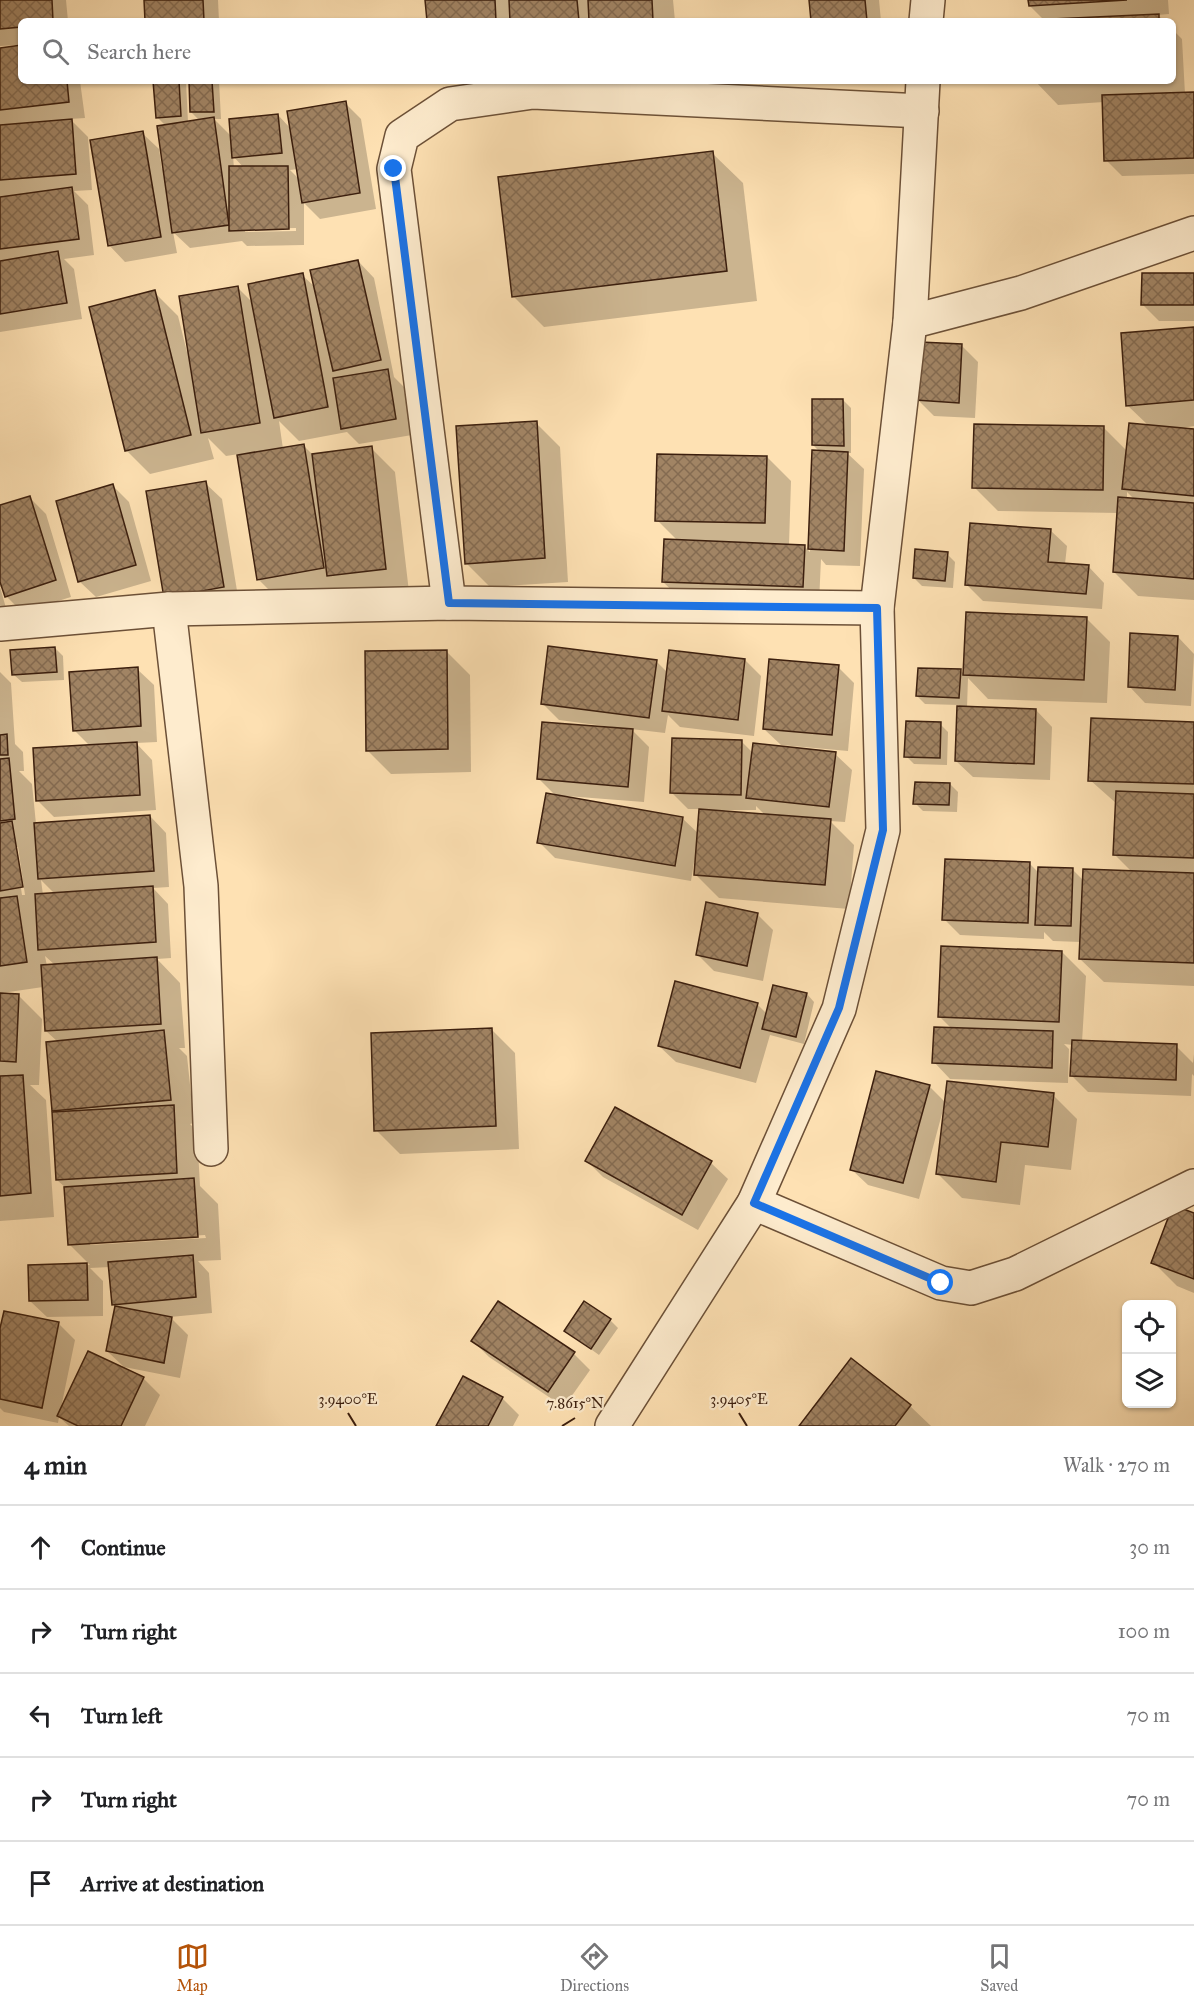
<!DOCTYPE html>
<html lang="en">
<head>
<meta charset="utf-8">
<style>
  :root { --surface:#fff; --page:#f2f2f2; --text:#202124; --muted:#757577; --line:#e0e0e0; --accent:#b45309 }
  body { margin:0; font-family:"IM FELL Great Primer",serif; background:var(--page); color:var(--text) }
  .controls { position:absolute; right:18px; bottom:18px; display:grid; overflow:hidden; border-radius:9px; box-shadow:0 2px 4px #0004 }
  .controls button { width:54px; height:54px; display:grid; place-items:center; padding:0; border:0; border-bottom:2px solid var(--line); background:var(--surface); color:var(--text); font:30px sans-serif }
  .stop { position:absolute; width:18px; height:18px; margin:-14px; border:4px solid #1a73e8; border-radius:50%; background:#fff }
  .stop.end { background:#1a73e8; border-color:#fff; box-shadow:0 2px 6px #0008 }
  .list { margin:0; padding:0; list-style:none }
  h2 { display:flex; justify-content:space-between; align-items:center; height:78px; margin:0; padding:0 24px; font-size:26px }
  h2 small { font-size:20px; font-weight:400; color:var(--muted) }
  .list li { display:grid; grid-template-columns:39px 1fr auto; gap:18px; align-items:center; box-sizing:border-box; height:84px; padding:0 24px; border-top:2px solid var(--line) }
  .list b { display:block; font-size:22px; white-space:nowrap }
  .list em { font-size:20px; font-style:normal; color:var(--muted) }
  .icon { flex:none; width:33px; height:33px; fill:none; stroke:currentColor; stroke-width:2; stroke-linecap:round; stroke-linejoin:round }
  .map { position:relative; flex:none; width:1194px; height:1426px; overflow:hidden }
  .search { position:absolute; background:var(--surface); box-shadow:0 2px 4px #0004; left:18px; right:18px; top:18px; height:66px; display:flex; align-items:center; gap:15px; box-sizing:border-box; padding:0 21px; border-radius:9px; color:var(--muted); font-size:22px }
  .sheet { height:498px; background:var(--surface) }
  nav { display:flex; justify-content:space-around; align-items:center; box-sizing:border-box; height:84px; border-top:2px solid var(--line); background:var(--surface); font-size:16px; color:var(--muted) }
  nav a { display:grid; justify-items:center; gap:3px }
  nav .on { color:var(--accent) }
  .map>svg:first-child { display:block }
</style>
</head>
<body>
<div class="map">
<svg width="1194" height="1426" viewBox="0 0 1194 1426">
  <defs>
    <pattern id="building-cross-hatch" width="8" height="8" patternUnits="userSpaceOnUse" patternTransform="scale(1.5)"><rect width="8" height="8" fill="#a18464"/><path d="M0 0l8 8M0 8l8-8" fill="none" stroke="#846b51"/></pattern>
  </defs>
  <rect width="100%" height="100%" fill="#fee1b3"/>
  <filter id="stains"><feTurbulence type="fractalNoise" baseFrequency=".00333" numOctaves="4"/><feColorMatrix values="0 0 0 0 .2 0 0 0 0 .09 0 0 0 0 .02 0 0 0 .5 -.17"/></filter>
  <radialGradient id="worn" r=".72"><stop offset=".6" stop-color="#630" stop-opacity="0"/><stop offset="1" stop-color="#630" stop-opacity=".3"/></radialGradient>
  <g fill="#0003" fill-rule="evenodd">
    <path d="M 0,0 L 66,0 L 68,21 L 21,21 L 21,81 L 80,81 L 85,118 L 70,119 L 88,137 L 92,190 L 74,191 L 88,205 L 94,255 L 64,259 L 74,269 L 82,319 L 0,332 L 0,49 L 16,47 L 16,45 L 0,46 Z"/>
    <path d="M 146,0 L 218,0 L 219,21 L 147,21 Z"/>
    <path d="M 427,0 L 673,0 L 675,21 L 428,21 Z"/>
    <path d="M 810,0 L 879,0 L 881,21 L 813,21 Z"/>
    <path d="M 1030,0 L 1168,0 L 1169,14 L 1158,15 L 1164,21 L 1036,21 L 1045,21 L 1030,6 Z"/>
    <path d="M 1173,30 L 1182,39 L 1185,94 L 1194,94 L 1194,174 L 1122,176 L 1106,160 L 1104,102 L 1058,105 L 1035,81 L 1173,81 Z"/>
    <path d="M 155,81 L 186,81 L 188,122 L 200,121 L 191,112 L 190,81 L 219,81 L 221,119 L 214,119 L 232,137 L 278,115 L 291,129 L 345,103 L 361,119 L 376,209 L 320,219 L 304,203 L 304,245 L 247,246 L 242,241 L 190,248 L 173,232 L 177,253 L 125,262 L 109,245 L 142,133 L 159,149 L 162,169 L 165,168 L 166,126 L 157,117 ZM 233,156 L 244,168 L 234,168 ZM 298,169 L 300,180 L 290,170 ZM 296,228 L 296,231 L 245,232 L 245,229 Z"/>
    <path d="M 712,153 L 743,183 L 757,301 L 544,327 L 513,296 Z"/>
    <path d="M 358,261 L 374,278 L 394,377 L 404,387 L 412,435 L 359,444 L 347,432 L 299,441 L 279,421 L 283,449 L 304,446 L 313,455 L 371,448 L 395,472 L 409,592 L 282,603 L 258,579 L 239,454 L 226,456 L 208,438 L 214,459 L 150,474 L 126,450 L 154,292 L 178,316 L 187,352 L 238,288 L 254,304 L 302,275 L 316,288 Z"/>
    <path d="M 1194,274 L 1194,321 L 1159,321 L 1143,305 Z"/>
    <path d="M 1194,328 L 1194,426 L 1176,429 L 1194,431 L 1194,600 L 1138,596 L 1114,572 L 1119,513 L 998,511 L 974,487 L 1104,428 L 1127,451 L 1149,426 L 1127,405 ZM 1127,492 L 1135,500 L 1127,500 Z"/>
    <path d="M 962,346 L 978,362 L 975,418 L 934,416 L 918,400 Z"/>
    <path d="M 843,400 L 851,408 L 851,453 L 847,453 L 864,469 L 860,566 L 826,565 L 821,559 L 819,603 L 680,598 L 663,582 L 678,541 L 657,520 L 767,457 L 791,481 L 789,545 L 804,546 L 810,552 L 814,452 L 820,452 L 813,445 Z"/>
    <path d="M 536,423 L 560,447 L 568,582 L 490,587 L 466,563 Z"/>
    <path d="M 205,483 L 222,499 L 239,603 L 182,613 Z"/>
    <path d="M 113,486 L 129,502 L 151,581 L 96,597 L 79,581 Z"/>
    <path d="M 30,498 L 46,514 L 71,597 L 22,612 L 6,596 L 3,586 L 0,587 L 8,615 L 0,617 L 0,507 Z"/>
    <path d="M 1050,530 L 1067,546 L 1065,564 L 1088,566 L 1104,583 L 1102,609 L 983,601 L 967,585 Z"/>
    <path d="M 947,554 L 955,562 L 953,588 L 922,586 L 914,578 Z"/>
    <path d="M 1086,618 L 1110,642 L 1107,703 L 988,699 L 968,678 L 967,708 L 1036,710 L 1052,727 L 1050,780 L 973,777 L 956,761 L 959,705 L 925,704 L 917,696 L 960,670 L 965,675 Z"/>
    <path d="M 1178,637 L 1194,654 L 1191,706 L 1145,703 L 1129,686 Z"/>
    <path d="M 55,648 L 63,656 L 64,680 L 22,682 L 14,675 Z"/>
    <path d="M 446,651 L 470,675 L 471,772 L 391,774 L 367,750 Z"/>
    <path d="M 745,660 L 761,676 L 754,736 L 680,727 L 668,715 L 665,733 L 631,729 L 649,747 L 644,802 L 566,796 L 566,798 L 682,818 L 699,834 L 701,809 L 688,809 L 671,792 L 741,741 L 753,753 L 835,754 L 852,770 L 845,822 L 830,821 L 854,845 L 849,909 L 719,898 L 695,874 L 696,862 L 694,862 L 691,881 L 555,858 L 539,842 L 557,797 L 539,779 L 612,727 L 559,720 L 542,703 L 656,661 L 668,673 ZM 756,806 L 766,816 L 722,812 L 723,810 L 756,810 Z"/>
    <path d="M 838,667 L 854,683 L 848,751 L 781,745 L 764,729 Z"/>
    <path d="M 137,669 L 154,685 L 157,742 L 136,743 L 152,760 L 156,810 L 54,817 L 38,801 L 90,746 L 74,730 Z"/>
    <path d="M 0,672 L 11,683 L 15,744 L 23,752 L 24,771 L 19,771 L 32,784 L 36,824 L 150,816 L 166,833 L 169,887 L 153,888 L 168,904 L 171,958 L 157,959 L 180,983 L 185,1048 L 179,1048 L 187,1056 L 194,1123 L 190,1124 L 197,1131 L 200,1186 L 218,1204 L 221,1260 L 198,1261 L 209,1273 L 212,1313 L 170,1317 L 188,1335 L 180,1378 L 124,1367 L 107,1351 L 116,1307 L 113,1304 L 110,1267 L 90,1268 L 103,1281 L 103,1316 L 47,1317 L 30,1301 L 30,1266 L 90,1265 L 69,1244 L 66,1188 L 57,1180 L 48,1044 L 58,1042 L 46,1031 L 43,987 L 2,993 L 18,995 L 42,1019 L 39,1085 L 30,1085 L 46,1100 L 54,1217 L 0,1221 ZM 15,847 L 18,847 L 25,895 L 22,895 ZM 41,880 L 55,894 L 43,895 ZM 45,956 L 55,965 L 47,966 ZM 205,1235 L 206,1238 L 90,1245 L 90,1242 Z"/>
    <path d="M 1194,723 L 1194,986 L 1104,982 L 1080,959 L 1081,942 L 1053,941 L 1044,932 L 1044,939 L 960,935 L 944,919 L 1030,864 L 1039,873 L 1073,870 L 1084,881 L 1132,872 L 1115,855 L 1117,804 L 1090,780 Z"/>
    <path d="M 940,724 L 948,732 L 947,765 L 914,764 L 906,756 Z"/>
    <path d="M 950,784 L 958,792 L 957,812 L 923,811 L 915,803 Z"/>
    <path d="M 757,914 L 773,930 L 763,981 L 714,971 L 698,955 Z"/>
    <path d="M 1062,952 L 1086,976 L 1082,1042 L 1176,1046 L 1193,1063 L 1194,1054 L 1194,1076 L 1192,1074 L 1191,1096 L 1088,1092 L 1072,1076 L 1073,1045 L 1064,1044 L 1069,1049 L 1068,1083 L 950,1079 L 934,1062 L 952,1029 L 940,1017 Z"/>
    <path d="M 807,994 L 814,1002 L 804,1044 L 770,1035 L 756,1083 L 676,1062 L 659,1046 L 757,1004 L 767,1014 Z"/>
    <path d="M 491,1029 L 515,1053 L 519,1149 L 400,1154 L 376,1130 Z"/>
    <path d="M 929,1086 L 946,1103 L 1053,1095 L 1077,1119 L 1071,1170 L 1025,1165 L 1020,1205 L 962,1198 L 938,1174 L 943,1110 L 919,1199 L 868,1185 L 851,1169 Z"/>
    <path d="M 616,1109 L 711,1163 L 728,1179 L 698,1230 L 603,1177 L 587,1161 Z"/>
    <path d="M 1194,1214 L 1194,1293 L 1177,1286 L 1153,1262 Z"/>
    <path d="M 610,1320 L 618,1328 L 599,1355 L 566,1331 Z"/>
    <path d="M 59,1324 L 75,1340 L 61,1408 L 89,1353 L 144,1379 L 160,1395 L 145,1426 L 69,1426 L 59,1417 L 58,1423 L 4,1412 L 0,1408 L 0,1336 Z"/>
    <path d="M 473,1341 L 574,1354 L 590,1370 L 564,1407 L 489,1357 Z"/>
    <path d="M 851,1361 L 910,1406 L 931,1426 L 801,1426 Z"/>
    <path d="M 463,1378 L 502,1398 L 519,1415 L 513,1426 L 438,1426 Z"/>
  </g>
  <g fill="url(#building-cross-hatch)" stroke="#3c1f0e" stroke-width="1.5">
    <path d="M 0,0 L 52,0 L 53,21 L 21,21 L 21,27 L 0,29 Z"/>
    <path d="M 144,0 L 203,0 L 204,21 L 145,21 Z"/>
    <path d="M 425,0 L 495,0 L 496,21 L 427,21 Z"/>
    <path d="M 509,0 L 577,0 L 579,21 L 510,21 Z"/>
    <path d="M 588,0 L 652,0 L 653,21 L 589,21 Z"/>
    <path d="M 809,0 L 865,0 L 867,21 L 811,21 Z"/>
    <path d="M 1028,0 L 1127,0 L 1029,6 Z"/>
    <path d="M 1159,14 L 1159,21 L 1030,20 Z"/>
    <path d="M 21,45 L 21,81 L 67,81 L 69,102 L 0,110 L 0,48 Z"/>
    <path d="M 153,81 L 179,81 L 181,116 L 156,118 Z"/>
    <path d="M 189,81 L 212,81 L 214,112 L 190,112 Z"/>
    <path d="M 1194,92 L 1194,158 L 1104,161 L 1102,95 Z"/>
    <path d="M 346,101 L 360,193 L 302,203 L 287,111 Z"/>
    <path d="M 278,114 L 282,153 L 232,158 L 229,119 Z"/>
    <path d="M 214,117 L 229,225 L 172,233 L 157,126 Z"/>
    <path d="M 72,119 L 76,174 L 0,180 L 0,125 Z"/>
    <path d="M 143,131 L 161,237 L 108,246 L 90,140 Z"/>
    <path d="M 713,151 L 727,271 L 512,297 L 498,177 Z"/>
    <path d="M 229,166 L 288,166 L 289,229 L 229,231 Z"/>
    <path d="M 72,187 L 79,239 L 0,249 L 0,197 Z"/>
    <path d="M 58,251 L 67,303 L 0,314 L 0,261 Z"/>
    <path d="M 358,260 L 381,360 L 333,371 L 310,270 Z"/>
    <path d="M 303,273 L 328,407 L 274,418 L 248,284 Z"/>
    <path d="M 1142,273 L 1194,273 L 1194,305 L 1141,305 Z"/>
    <path d="M 238,286 L 260,423 L 201,433 L 179,296 Z"/>
    <path d="M 155,290 L 191,435 L 125,451 L 89,307 Z"/>
    <path d="M 1194,327 L 1194,400 L 1126,406 L 1121,333 Z"/>
    <path d="M 920,342 L 962,344 L 959,403 L 916,400 Z"/>
    <path d="M 388,369 L 396,419 L 341,429 L 333,378 Z"/>
    <path d="M 812,399 L 843,399 L 844,446 L 812,445 Z"/>
    <path d="M 537,421 L 545,558 L 465,564 L 456,426 Z"/>
    <path d="M 1129,423 L 1194,429 L 1194,496 L 1122,489 Z"/>
    <path d="M 974,424 L 1104,426 L 1103,490 L 972,488 Z"/>
    <path d="M 304,444 L 324,568 L 257,580 L 237,455 Z"/>
    <path d="M 372,446 L 386,569 L 327,576 L 312,454 Z"/>
    <path d="M 812,450 L 848,452 L 844,551 L 808,549 Z"/>
    <path d="M 657,454 L 767,456 L 765,523 L 655,521 Z"/>
    <path d="M 206,481 L 224,587 L 164,598 L 146,491 Z"/>
    <path d="M 113,484 L 136,565 L 78,582 L 56,501 Z"/>
    <path d="M 30,496 L 56,580 L 5,597 L 0,582 L 0,505 Z"/>
    <path d="M 1118,497 L 1194,503 L 1194,579 L 1113,572 Z"/>
    <path d="M 970,523 L 1051,529 L 1048,562 L 1089,565 L 1086,594 L 965,585 Z"/>
    <path d="M 664,539 L 805,545 L 803,587 L 662,582 Z"/>
    <path d="M 915,549 L 948,552 L 945,581 L 913,578 Z"/>
    <path d="M 966,612 L 1087,617 L 1084,680 L 963,675 Z"/>
    <path d="M 1130,633 L 1178,636 L 1175,690 L 1128,687 Z"/>
    <path d="M 548,646 L 657,660 L 649,718 L 541,704 Z"/>
    <path d="M 55,647 L 57,672 L 12,675 L 10,650 Z"/>
    <path d="M 447,650 L 448,749 L 366,751 L 365,651 Z"/>
    <path d="M 669,650 L 745,659 L 738,720 L 662,711 Z"/>
    <path d="M 769,659 L 839,665 L 832,735 L 763,729 Z"/>
    <path d="M 138,667 L 141,726 L 73,731 L 69,672 Z"/>
    <path d="M 918,668 L 961,669 L 959,698 L 916,696 Z"/>
    <path d="M 957,706 L 1036,709 L 1034,764 L 955,761 Z"/>
    <path d="M 1091,718 L 1194,722 L 1194,784 L 1088,781 Z"/>
    <path d="M 906,721 L 941,722 L 940,758 L 904,757 Z"/>
    <path d="M 542,722 L 633,729 L 628,787 L 537,779 Z"/>
    <path d="M 7,734 L 8,755 L 0,755 L 0,735 Z"/>
    <path d="M 672,738 L 742,740 L 741,795 L 670,793 Z"/>
    <path d="M 137,742 L 140,795 L 36,801 L 33,748 Z"/>
    <path d="M 753,743 L 836,752 L 829,807 L 746,798 Z"/>
    <path d="M 9,758 L 15,819 L 0,821 L 0,759 Z"/>
    <path d="M 915,782 L 950,783 L 949,805 L 913,804 Z"/>
    <path d="M 1116,791 L 1194,794 L 1194,858 L 1113,855 Z"/>
    <path d="M 546,793 L 683,817 L 675,866 L 537,843 Z"/>
    <path d="M 699,809 L 831,819 L 825,885 L 694,875 Z"/>
    <path d="M 150,815 L 154,871 L 38,879 L 34,823 Z"/>
    <path d="M 12,821 L 23,887 L 0,891 L 0,823 Z"/>
    <path d="M 945,859 L 1030,862 L 1028,923 L 942,920 Z"/>
    <path d="M 1038,867 L 1073,868 L 1071,926 L 1035,925 Z"/>
    <path d="M 1083,869 L 1194,873 L 1194,963 L 1079,959 Z"/>
    <path d="M 153,886 L 156,942 L 38,950 L 35,894 Z"/>
    <path d="M 17,896 L 27,962 L 0,966 L 0,898 Z"/>
    <path d="M 706,902 L 758,913 L 747,966 L 696,955 Z"/>
    <path d="M 941,946 L 1062,951 L 1059,1022 L 938,1017 Z"/>
    <path d="M 157,957 L 161,1024 L 45,1031 L 41,965 Z"/>
    <path d="M 675,981 L 758,1003 L 740,1068 L 658,1046 Z"/>
    <path d="M 773,985 L 807,993 L 796,1037 L 762,1029 Z"/>
    <path d="M 0,993 L 19,994 L 16,1062 L 0,1061 Z"/>
    <path d="M 934,1027 L 1053,1031 L 1052,1068 L 932,1063 Z"/>
    <path d="M 492,1028 L 496,1126 L 374,1131 L 371,1033 Z"/>
    <path d="M 164,1030 L 171,1100 L 52,1111 L 46,1042 Z"/>
    <path d="M 1072,1040 L 1177,1044 L 1176,1080 L 1070,1076 Z"/>
    <path d="M 876,1071 L 930,1085 L 903,1183 L 850,1170 Z"/>
    <path d="M 23,1075 L 31,1193 L 0,1196 L 0,1076 Z"/>
    <path d="M 947,1081 L 1054,1093 L 1048,1147 L 1001,1142 L 996,1182 L 936,1174 Z"/>
    <path d="M 174,1105 L 177,1173 L 56,1180 L 52,1112 Z"/>
    <path d="M 615,1107 L 712,1161 L 682,1215 L 585,1161 Z"/>
    <path d="M 194,1178 L 198,1237 L 68,1245 L 64,1187 Z"/>
    <path d="M 1173,1205 L 1194,1213 L 1194,1279 L 1151,1263 Z"/>
    <path d="M 193,1255 L 196,1297 L 112,1305 L 108,1262 Z"/>
    <path d="M 87,1263 L 88,1300 L 29,1301 L 28,1265 Z"/>
    <path d="M 498,1301 L 575,1352 L 548,1392 L 471,1341 Z"/>
    <path d="M 584,1301 L 611,1319 L 591,1349 L 564,1331 Z"/>
    <path d="M 115,1306 L 172,1317 L 164,1363 L 106,1351 Z"/>
    <path d="M 4,1311 L 59,1322 L 42,1408 L 0,1399 L 0,1328 Z"/>
    <path d="M 88,1351 L 144,1377 L 121,1426 L 78,1426 L 57,1416 Z"/>
    <path d="M 851,1358 L 911,1405 L 895,1426 L 799,1426 Z"/>
    <path d="M 463,1376 L 503,1397 L 488,1426 L 436,1426 Z"/>
  </g>
  <g fill="none" stroke-linecap="round" stroke-linejoin="round">
    <defs>
      <g id="minor">
        <path d="M 926,21 L 928,0"/>
        <path d="M 910,322 L 1021,293 L 1194,233"/>
        <path d="M 449,603 L 394,169 L 402,136 L 450,104 L 533,92 L 922,111"/>
        <path d="M 169,609 L 201,886 L 211,1149"/>
        <path d="M 0,624 L 169,609 L 449,603 L 877,608"/>
        <path d="M 754,1203 L 941,1283 L 971,1288 L 1015,1274 L 1194,1186"/>
        <path d="M 612,1426 L 754,1203 L 839,1009 L 883,830 L 877,608 L 910,322 L 923,81"/>
      </g>
    </defs>
    <use href="#minor" stroke="#6c5037" stroke-width="36"/>
    <use href="#minor" stroke="#feecce" stroke-width="33"/>
  </g>
  <g fill="none" stroke-linecap="round" stroke-linejoin="round">
    <path stroke="#1a73e8" stroke-width="8" d="M 394,169 L 449,603 L 877,608 L 883,830 L 839,1008 L 754,1203 L 941,1283"/>
  </g>
  <path fill="none" stroke="#3c1f0e" stroke-width="2" d="M 348,1413 L 356,1426M 739,1413 L 747,1426M 562,1426 L 575,1418"/>
  <g font-size="15" text-anchor="middle" fill="#3c1f0e" stroke="#feecce" stroke-width="4.5" stroke-linejoin="round" paint-order="stroke">
    <text x="348" y="1404">3.9400°E</text>
    <text x="739" y="1404">3.9405°E</text>
    <text x="575" y="1408">7.8615°N</text>
  </g>
  <rect width="100%" height="100%" filter="url(#stains)"/>
  <rect width="100%" height="100%" fill="url(#worn)"/>
</svg>
<div class="controls">
<button><svg class="icon" aria-label="locate" viewBox="0 0 24 24"><circle cx="12" cy="12" r="6"/><path d="M12 2v4M12 18v4M2 12h4M18 12h4"/></svg></button>
<button><svg class="icon" aria-label="layers" viewBox="0 0 24 24"><path d="M12 4l9 5-9 5-9-5zM3 14l9 5 9-5"/></svg></button>
</div>
<div class="stop" style="left:941px;top:1283px"></div>
<div class="stop end" style="left:394px;top:169px"></div>
<div class="search"><svg class="icon" aria-label="search" viewBox="0 0 24 24"><circle cx="10" cy="10" r="6"/><path d="M15 15l6 6"/></svg>Search here</div>
</div>
<section class="sheet">
<h2>4 min<small>Walk · 270 m</small></h2>
<ul class="list">
<li><svg class="icon" aria-label="ahead" viewBox="0 0 24 24"><path d="M12 20V5M6 11l6-6 6 6"/></svg><div><b>Continue</b></div><em>30 m</em></li>
<li><svg class="icon" aria-label="right" viewBox="0 0 24 24"><path d="M7 20v-9h11M14 6l5 5-5 5"/></svg><div><b>Turn right</b></div><em>100 m</em></li>
<li><svg class="icon" aria-label="left" viewBox="0 0 24 24"><path d="M17 20v-9H6M10 6l-5 5 5 5"/></svg><div><b>Turn left</b></div><em>70 m</em></li>
<li><svg class="icon" aria-label="right" viewBox="0 0 24 24"><path d="M7 20v-9h11M14 6l5 5-5 5"/></svg><div><b>Turn right</b></div><em>70 m</em></li>
<li><svg class="icon" aria-label="arrive" viewBox="0 0 24 24"><path d="M6 21V4h12l-3 4 3 4H6"/></svg><div><b>Arrive at destination</b></div></li>
</ul>
</section>
<nav>
<a class="on"><svg class="icon" aria-label="map" viewBox="0 0 24 24"><path d="M3 6l6-2 6 2 6-2v14l-6 2-6-2-6 2zM9 4v14M15 6v14"/></svg>Map</a>
<a><svg class="icon" aria-label="directions" viewBox="0 0 24 24"><path d="M12 3l9 9-9 9-9-9zM9 14v-3h6M13 9l2 2-2 2"/></svg>Directions</a>
<a><svg class="icon" aria-label="saved" viewBox="0 0 24 24"><path d="M7 4h10v16l-5-4-5 4z"/></svg>Saved</a>
</nav>
</body>
</html>
